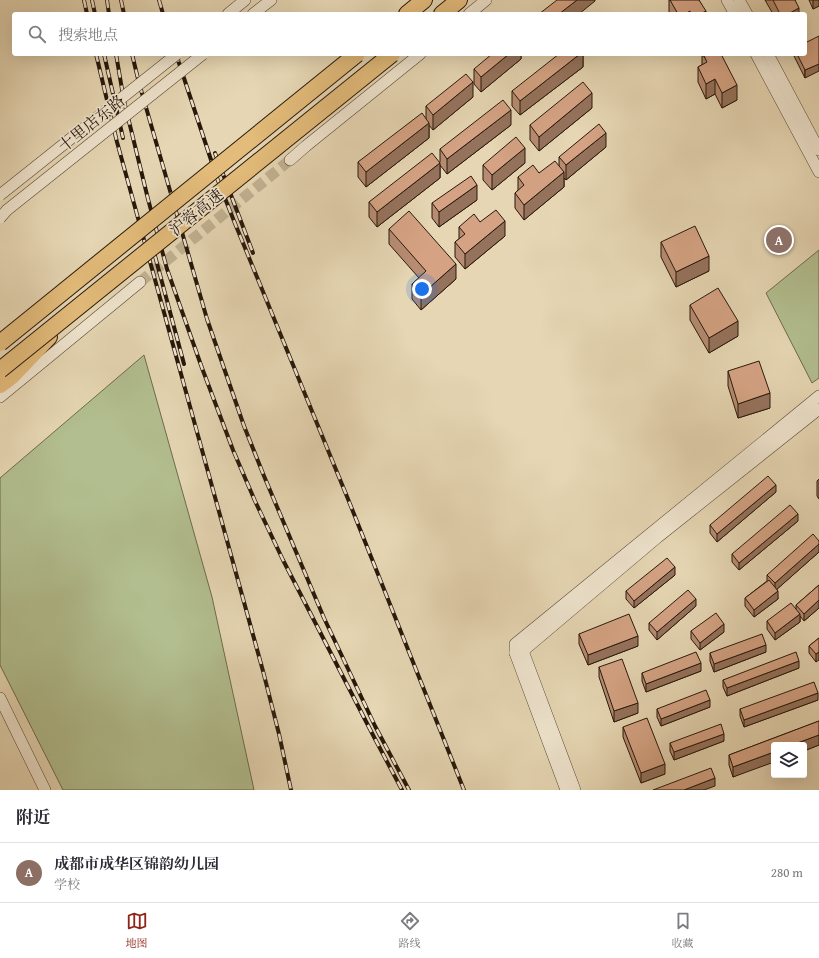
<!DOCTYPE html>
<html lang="zh">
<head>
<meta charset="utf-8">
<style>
  :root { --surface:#fff; --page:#f7f7f7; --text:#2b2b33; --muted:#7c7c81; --line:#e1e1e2; --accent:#8f2418 }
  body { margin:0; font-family:"Gentium Book Plus","Noto Serif SC",serif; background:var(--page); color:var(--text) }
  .controls { position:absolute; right:12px; bottom:12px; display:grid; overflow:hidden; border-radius:4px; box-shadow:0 4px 16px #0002 }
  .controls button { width:36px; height:36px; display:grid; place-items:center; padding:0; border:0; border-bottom:1px solid var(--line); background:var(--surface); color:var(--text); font:20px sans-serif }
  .you { position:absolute; left:422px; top:289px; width:14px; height:14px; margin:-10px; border:3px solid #fff; border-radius:50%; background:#1a73e8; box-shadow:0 0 0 6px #1a73e833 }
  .badge { display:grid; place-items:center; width:26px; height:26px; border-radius:50%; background:var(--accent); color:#fff; font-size:13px; font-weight:700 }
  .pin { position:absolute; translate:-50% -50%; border:2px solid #fff; box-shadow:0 1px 4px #0006 }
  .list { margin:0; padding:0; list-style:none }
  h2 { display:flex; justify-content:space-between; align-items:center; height:52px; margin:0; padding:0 16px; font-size:17px }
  h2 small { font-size:13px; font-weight:400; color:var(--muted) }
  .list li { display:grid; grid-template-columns:26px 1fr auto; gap:12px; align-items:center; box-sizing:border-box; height:60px; padding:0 16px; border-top:1px solid var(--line) }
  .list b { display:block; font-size:15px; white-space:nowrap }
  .list p { margin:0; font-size:13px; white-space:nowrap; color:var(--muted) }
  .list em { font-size:13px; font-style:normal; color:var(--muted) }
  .icon { flex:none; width:22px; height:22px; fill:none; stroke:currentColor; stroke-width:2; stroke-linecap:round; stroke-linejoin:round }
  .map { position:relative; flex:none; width:819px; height:790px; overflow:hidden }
  .search { position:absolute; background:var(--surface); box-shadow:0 4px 16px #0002; left:12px; right:12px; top:12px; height:44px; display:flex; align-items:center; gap:10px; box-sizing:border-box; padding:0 14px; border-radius:4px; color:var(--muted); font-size:15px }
  .sheet { height:112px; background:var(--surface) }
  nav { display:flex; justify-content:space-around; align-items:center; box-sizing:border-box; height:56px; border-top:1px solid var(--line); background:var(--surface); font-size:11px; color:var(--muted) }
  nav a { display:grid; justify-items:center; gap:2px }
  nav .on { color:var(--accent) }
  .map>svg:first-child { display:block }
</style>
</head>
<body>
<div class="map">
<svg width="819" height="790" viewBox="0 0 819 790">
  <rect width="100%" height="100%" fill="#e6d6b3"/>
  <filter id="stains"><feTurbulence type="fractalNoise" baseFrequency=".005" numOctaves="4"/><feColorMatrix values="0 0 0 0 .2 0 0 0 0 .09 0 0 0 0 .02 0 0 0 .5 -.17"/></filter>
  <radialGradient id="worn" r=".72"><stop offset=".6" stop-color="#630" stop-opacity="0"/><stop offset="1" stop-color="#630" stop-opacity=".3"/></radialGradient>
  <g fill="#b2be8f" stroke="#6d6b4d">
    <path d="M 819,250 L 819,378 L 812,383 L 766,293 Z"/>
    <path d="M 144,355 L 212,597 L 254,790 L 63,790 L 0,665 L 0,478 Z"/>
  </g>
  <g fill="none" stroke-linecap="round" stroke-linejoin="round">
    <path stroke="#c0b091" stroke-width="11" stroke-dasharray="11 5.5" stroke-linecap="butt" d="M 140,282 L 290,160"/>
    <defs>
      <g id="minor">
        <path d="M 727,0 L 735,14"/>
        <path d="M 739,0 L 747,14"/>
        <path d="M 228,14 L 245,0"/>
        <path d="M 253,14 L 271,0"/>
        <path d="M 469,14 L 486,0"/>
        <path d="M 756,54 L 819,172"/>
        <path d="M 768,54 L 819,150"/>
        <path d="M 290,160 L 306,146 L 420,54"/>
        <path d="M 0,397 L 140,282"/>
        <path d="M 515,644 L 819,396"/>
        <path d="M 518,646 L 523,651 L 575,790"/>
        <path d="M 515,647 L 515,653 L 566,790"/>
        <path d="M 515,653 L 523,651 L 658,537 L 819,409"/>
        <path d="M 0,698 L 45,790"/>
      </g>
      <g id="highway">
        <path d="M 407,14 L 424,0"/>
        <path d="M 442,14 L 459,0"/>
        <path d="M 0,385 L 12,376 L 49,337"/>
      </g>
    </defs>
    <use href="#minor" stroke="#584835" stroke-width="12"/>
    <use href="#highway" stroke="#28180b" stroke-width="18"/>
    <use href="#minor" stroke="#efe4ce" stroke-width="11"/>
    <use href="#highway" stroke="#e3bb7a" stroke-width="16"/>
    <defs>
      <g id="rail">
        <path d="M 84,0 L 87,14"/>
        <path d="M 92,0 L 95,14"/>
        <path d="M 107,0 L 109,14"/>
        <path d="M 121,0 L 124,14"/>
        <path d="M 159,0 L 163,14"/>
        <path d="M 96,54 L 117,142 L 263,671 L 279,734 L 291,790"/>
        <path d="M 104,54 L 123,138"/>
        <path d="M 116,54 L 124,101 L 148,199 L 167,269 L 202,368 L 233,450 L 255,501 L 283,560 L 374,737 L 402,790"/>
        <path d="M 132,54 L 139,83 L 207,319 L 244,426 L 264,476 L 324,618 L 375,726 L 409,790"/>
        <path d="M 176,54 L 217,178 L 234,221 L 348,499 L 464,790"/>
        <path d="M 215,153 L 253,253"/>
        <path d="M 155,256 L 184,364"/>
      </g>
    </defs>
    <use href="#rail" stroke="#28180b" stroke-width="4"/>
    <use href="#rail" stroke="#efe4ce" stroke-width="2.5" stroke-dasharray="8" stroke-linecap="butt"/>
    <defs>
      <g id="minor-bridge">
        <path d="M 0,195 L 177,54"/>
        <path d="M 0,218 L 7,210 L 203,54"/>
      </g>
      <g id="highway-bridge">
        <path d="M 0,343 L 357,54"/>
        <path d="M 0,370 L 392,54"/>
      </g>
    </defs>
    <use href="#minor-bridge" stroke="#584835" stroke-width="12" stroke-linecap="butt"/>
    <use href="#highway-bridge" stroke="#28180b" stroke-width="18" stroke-linecap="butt"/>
    <use href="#minor-bridge" stroke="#efe4ce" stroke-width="11"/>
    <use href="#highway-bridge" stroke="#e3bb7a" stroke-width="16"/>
  </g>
  <g fill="#b78c72" stroke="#28180b">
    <path d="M 669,0 L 699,0 L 706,14 L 669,14 Z"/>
    <path d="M 765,0 L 795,0 L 799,14 L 773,14 Z"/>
    <path d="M 809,0 L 819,0 L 819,6 L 813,9 Z"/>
    <path d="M 521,54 L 521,59 L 481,92 L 474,84 L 474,69 Z"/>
    <path d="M 583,54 L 583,67 L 520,115 L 512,106 L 512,91 Z"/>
    <path d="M 702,54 L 737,100 L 722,108 L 715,94 L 706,99 L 698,82 L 698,67 L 702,65 Z"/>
    <path d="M 794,54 L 805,54 L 805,78 L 794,56 Z"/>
    <path d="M 473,97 L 433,130 L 429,125 L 429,138 L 366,187 L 358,177 L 358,162 L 426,119 L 426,106 Z"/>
    <path d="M 592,108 L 539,151 L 530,140 L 530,125 Z"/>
    <path d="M 511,125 L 447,174 L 440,165 L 440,178 L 377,227 L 369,217 L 369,202 L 440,162 L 440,149 Z"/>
    <path d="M 606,147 L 566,180 L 564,178 L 564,187 L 524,220 L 515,208 L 515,193 L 518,190 L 518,177 L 539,173 L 559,166 L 559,157 Z"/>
    <path d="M 525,163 L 492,190 L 483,180 L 483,165 Z"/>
    <path d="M 477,200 L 439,227 L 432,218 L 432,203 Z"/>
    <path d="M 480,222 L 505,236 L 465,269 L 455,257 L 455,242 L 459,239 L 459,227 Z"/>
    <path d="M 389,229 L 456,279 L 421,310 L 412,299 L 412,284 L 419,278 L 389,244 Z"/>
    <path d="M 661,242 L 709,271 L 676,287 L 661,257 Z"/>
    <path d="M 690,305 L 738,336 L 709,353 L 690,320 Z"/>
    <path d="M 728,371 L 770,408 L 738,418 L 728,386 Z"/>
    <path d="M 819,479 L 819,499 L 817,496 L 817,481 Z"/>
    <path d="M 776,492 L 717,542 L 710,533 L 710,525 Z"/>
    <path d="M 798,521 L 739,570 L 732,562 L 732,554 Z"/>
    <path d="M 819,552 L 777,589 L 778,599 L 754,617 L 745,606 L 745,598 L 767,581 L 767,575 Z"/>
    <path d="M 675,575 L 634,608 L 626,599 L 626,591 Z"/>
    <path d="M 819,585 L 819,608 L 804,621 L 800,616 L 800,622 L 775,640 L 767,629 L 767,621 L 796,610 L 796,605 Z"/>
    <path d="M 696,606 L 657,640 L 649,630 L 649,623 Z"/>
    <path d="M 691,631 L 724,632 L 700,650 L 691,639 Z"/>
    <path d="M 579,634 L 638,646 L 588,665 L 579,644 Z"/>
    <path d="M 819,638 L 816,662 L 809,653 L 809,646 Z"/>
    <path d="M 766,652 L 714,672 L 710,661 L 710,653 Z"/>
    <path d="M 599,667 L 638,713 L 614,722 L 599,677 Z"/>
    <path d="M 799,668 L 727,696 L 723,687 L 723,680 Z"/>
    <path d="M 701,671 L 646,692 L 642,681 L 642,673 Z"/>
    <path d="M 818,700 L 744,727 L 740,716 L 740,709 Z"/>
    <path d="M 710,707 L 661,726 L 657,717 L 657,709 Z"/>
    <path d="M 819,721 L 819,745 L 804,751 L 804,745 L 733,777 L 729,765 L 729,755 Z"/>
    <path d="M 623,727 L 665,774 L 641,783 L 623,737 Z"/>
    <path d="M 724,741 L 674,760 L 670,751 L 670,743 Z"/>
  </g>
  <g fill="#95725c" stroke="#28180b">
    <path d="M 577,0 L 595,0 L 595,1 L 579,14 L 559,14 Z"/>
    <path d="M 813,0 L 819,0 L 819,6 L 813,9 Z"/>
    <path d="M 799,8 L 799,14 L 788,14 Z"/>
    <path d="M 706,11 L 706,14 L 700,14 Z"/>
    <path d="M 509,54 L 521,54 L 521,59 L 481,92 L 481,77 Z"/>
    <path d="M 580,54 L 583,54 L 583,67 L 520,115 L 520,101 Z"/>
    <path d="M 819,64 L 819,71 L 805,78 L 805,70 Z"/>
    <path d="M 715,79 L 715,94 L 706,99 L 706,84 Z"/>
    <path d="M 473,82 L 473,97 L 433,130 L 433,115 Z"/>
    <path d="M 737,85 L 737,100 L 722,108 L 722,93 Z"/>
    <path d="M 592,93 L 592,108 L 539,151 L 539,137 Z"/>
    <path d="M 511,110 L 511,125 L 447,174 L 447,159 Z"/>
    <path d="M 429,123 L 429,138 L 366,187 L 366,172 Z"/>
    <path d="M 606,133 L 606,147 L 566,180 L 566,165 Z"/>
    <path d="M 525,148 L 525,163 L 492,190 L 492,175 Z"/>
    <path d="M 440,163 L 440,178 L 377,227 L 377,212 Z"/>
    <path d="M 564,172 L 564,187 L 524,220 L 524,205 Z"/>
    <path d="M 477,185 L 477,200 L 439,227 L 439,212 Z"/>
    <path d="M 505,221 L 505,236 L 465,269 L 465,254 Z"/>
    <path d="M 709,256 L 709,271 L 676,287 L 676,272 Z"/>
    <path d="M 456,264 L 456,279 L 421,310 L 421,295 Z"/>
    <path d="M 738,321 L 738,336 L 709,353 L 709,338 Z"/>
    <path d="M 770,393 L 770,408 L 738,418 L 738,404 Z"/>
    <path d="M 776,485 L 776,492 L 717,542 L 717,534 Z"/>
    <path d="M 798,514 L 798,521 L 739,570 L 739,563 Z"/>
    <path d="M 819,544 L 819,552 L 775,591 L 775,583 Z"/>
    <path d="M 675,567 L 675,575 L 634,608 L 634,601 Z"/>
    <path d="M 778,591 L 778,599 L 754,617 L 754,610 Z"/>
    <path d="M 696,599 L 696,606 L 657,640 L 657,632 Z"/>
    <path d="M 819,600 L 819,608 L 804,621 L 804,614 Z"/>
    <path d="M 800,614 L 800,622 L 775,640 L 775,633 Z"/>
    <path d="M 724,624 L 724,632 L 700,650 L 700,643 Z"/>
    <path d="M 638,636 L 638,646 L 588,665 L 588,655 Z"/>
    <path d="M 766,645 L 766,652 L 714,672 L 714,664 Z"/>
    <path d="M 819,652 L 819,660 L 816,662 L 816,654 Z"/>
    <path d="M 799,661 L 799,668 L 727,696 L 727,688 Z"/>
    <path d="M 701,663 L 701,671 L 646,692 L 646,684 Z"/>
    <path d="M 818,693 L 818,700 L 744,727 L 744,720 Z"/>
    <path d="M 710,700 L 710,707 L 661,726 L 661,719 Z"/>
    <path d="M 638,703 L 638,713 L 614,722 L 614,711 Z"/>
    <path d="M 724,734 L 724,741 L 674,760 L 674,752 Z"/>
    <path d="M 819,735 L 819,745 L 804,751 L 804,745 L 792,745 Z"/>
    <path d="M 774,752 L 774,762 L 733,777 L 733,767 Z"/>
    <path d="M 665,764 L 665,774 L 641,783 L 641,773 Z"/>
    <path d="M 715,778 L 715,786 L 704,790 L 684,790 Z"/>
  </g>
  <g fill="#d5a384" stroke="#28180b">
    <path d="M 557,0 L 577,0 L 559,14 L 539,14 Z"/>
    <path d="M 670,0 L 699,0 L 706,11 L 700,14 L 691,14 L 690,11 L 685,14 L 678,14 Z"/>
    <path d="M 773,0 L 795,0 L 799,8 L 788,14 L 780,14 Z"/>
    <path d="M 819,36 L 819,64 L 805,70 L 797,54 L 805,54 L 805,43 Z"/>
    <path d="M 492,54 L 509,54 L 481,77 L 474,69 Z"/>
    <path d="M 559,54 L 580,54 L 520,101 L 512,91 Z"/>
    <path d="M 703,54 L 721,54 L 737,85 L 722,93 L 715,79 L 706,84 L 698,67 L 707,62 Z"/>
    <path d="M 466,74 L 473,82 L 433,115 L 426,106 Z"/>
    <path d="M 583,82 L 592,93 L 539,137 L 530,125 Z"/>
    <path d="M 503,100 L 511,110 L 447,159 L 440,149 Z"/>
    <path d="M 422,113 L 429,123 L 366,172 L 358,162 Z"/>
    <path d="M 599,124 L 606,133 L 566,165 L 559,157 Z"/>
    <path d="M 516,137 L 525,148 L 492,175 L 483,165 Z"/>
    <path d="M 432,153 L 440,163 L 377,212 L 369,202 Z"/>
    <path d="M 555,161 L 564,172 L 524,205 L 515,193 L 524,185 L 518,177 L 533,165 L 539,173 Z"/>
    <path d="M 471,176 L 477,185 L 439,212 L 432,203 Z"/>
    <path d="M 496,210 L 505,221 L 465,254 L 455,242 L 465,234 L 459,227 L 474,214 L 480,222 Z"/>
    <path d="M 409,211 L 456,264 L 421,295 L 412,284 L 426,271 L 389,229 Z"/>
    <path d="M 695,226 L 709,256 L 676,272 L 661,242 Z"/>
    <path d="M 718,288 L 738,321 L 709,338 L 690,305 Z"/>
    <path d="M 759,361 L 770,393 L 738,404 L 728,371 Z"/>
    <path d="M 768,476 L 776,485 L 717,534 L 710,525 Z"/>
    <path d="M 790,505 L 798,514 L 739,563 L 732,554 Z"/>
    <path d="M 813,534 L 819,541 L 819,544 L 775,583 L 767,575 Z"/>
    <path d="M 667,558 L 675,567 L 634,601 L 626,591 Z"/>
    <path d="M 769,580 L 778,591 L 754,610 L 745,598 Z"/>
    <path d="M 819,585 L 819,600 L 804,614 L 796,605 Z"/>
    <path d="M 688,590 L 696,599 L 657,632 L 649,623 Z"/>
    <path d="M 791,603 L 800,614 L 775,633 L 767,621 Z"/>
    <path d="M 716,613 L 724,624 L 700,643 L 691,631 Z"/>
    <path d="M 629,614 L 638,636 L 588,655 L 579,634 Z"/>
    <path d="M 762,634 L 766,645 L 714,664 L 710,653 Z"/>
    <path d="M 819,638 L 819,652 L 816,654 L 809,646 Z"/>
    <path d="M 696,652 L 701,663 L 646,684 L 642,673 Z"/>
    <path d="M 796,652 L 799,661 L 727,688 L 723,680 Z"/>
    <path d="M 622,659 L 638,703 L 614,711 L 599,667 Z"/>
    <path d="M 814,682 L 818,693 L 744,720 L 740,709 Z"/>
    <path d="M 706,690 L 710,700 L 661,719 L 657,709 Z"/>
    <path d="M 647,718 L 665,764 L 641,773 L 623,727 Z"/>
    <path d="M 819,721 L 819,735 L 792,745 L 774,745 L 774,752 L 733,767 L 729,755 Z"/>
    <path d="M 721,724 L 724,734 L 674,752 L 670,743 Z"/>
    <path d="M 711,768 L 715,778 L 684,790 L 653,790 Z"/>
  </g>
  <g text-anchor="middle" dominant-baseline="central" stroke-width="3.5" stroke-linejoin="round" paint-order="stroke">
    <g font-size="16" fill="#28180b" stroke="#efe4ce">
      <text transform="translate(91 123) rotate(-39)">十里店东路</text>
      <text transform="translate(196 212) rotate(-39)">沪蓉高速</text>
    </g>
  </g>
  <rect width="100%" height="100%" filter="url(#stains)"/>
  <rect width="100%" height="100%" fill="url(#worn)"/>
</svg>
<div class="controls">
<button><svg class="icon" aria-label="layers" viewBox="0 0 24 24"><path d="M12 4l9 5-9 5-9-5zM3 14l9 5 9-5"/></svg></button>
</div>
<div class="you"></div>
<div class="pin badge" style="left:779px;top:240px;background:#8d6e63">A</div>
<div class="search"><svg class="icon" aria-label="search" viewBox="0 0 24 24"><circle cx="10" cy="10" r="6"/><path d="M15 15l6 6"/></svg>搜索地点</div>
</div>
<section class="sheet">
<h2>附近<small></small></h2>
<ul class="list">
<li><span class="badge" style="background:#8d6e63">A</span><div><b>成都市成华区锦韵幼儿园</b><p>学校</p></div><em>280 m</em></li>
</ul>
</section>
<nav>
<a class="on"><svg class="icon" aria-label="map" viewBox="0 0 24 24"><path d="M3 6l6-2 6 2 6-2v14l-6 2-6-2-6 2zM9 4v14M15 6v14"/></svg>地图</a>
<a><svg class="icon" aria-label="directions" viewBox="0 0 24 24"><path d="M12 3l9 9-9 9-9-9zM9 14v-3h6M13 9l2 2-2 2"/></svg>路线</a>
<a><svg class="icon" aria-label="saved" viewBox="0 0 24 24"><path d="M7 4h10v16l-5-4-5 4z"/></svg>收藏</a>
</nav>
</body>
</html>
